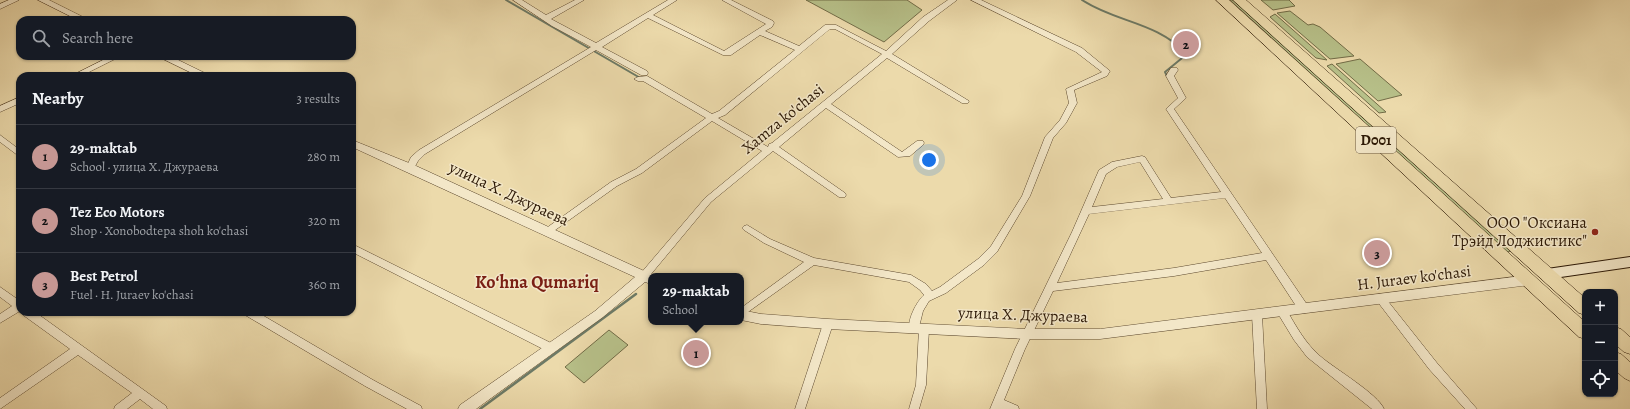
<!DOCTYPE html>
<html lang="en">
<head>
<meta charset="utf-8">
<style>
  :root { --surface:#171b24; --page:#20242c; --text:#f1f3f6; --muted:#9ea1a6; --line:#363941; --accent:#c59692 }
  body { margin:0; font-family:Alegreya,serif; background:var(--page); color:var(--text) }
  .controls { position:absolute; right:12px; bottom:12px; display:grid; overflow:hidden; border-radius:8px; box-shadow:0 1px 3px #0004 }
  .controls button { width:36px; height:36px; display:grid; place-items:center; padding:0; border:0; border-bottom:1px solid var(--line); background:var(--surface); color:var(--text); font:20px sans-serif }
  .you { position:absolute; left:929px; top:160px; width:14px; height:14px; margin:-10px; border:3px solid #fff; border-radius:50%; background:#1a73e8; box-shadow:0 0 0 6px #1a73e833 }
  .badge { display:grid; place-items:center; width:26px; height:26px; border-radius:50%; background:var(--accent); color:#111; font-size:13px; font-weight:700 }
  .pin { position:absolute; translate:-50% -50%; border:2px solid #fff; box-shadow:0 1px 4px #0006 }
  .popup { position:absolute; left:648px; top:273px; width:96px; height:52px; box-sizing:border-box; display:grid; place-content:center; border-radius:8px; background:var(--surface); filter:drop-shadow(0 1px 3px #0005); font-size:13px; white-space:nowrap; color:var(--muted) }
  .popup b { font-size:15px; color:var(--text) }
  .popup::after { content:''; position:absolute; left:50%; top:100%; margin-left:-8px; border:8px solid transparent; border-top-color:var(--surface) }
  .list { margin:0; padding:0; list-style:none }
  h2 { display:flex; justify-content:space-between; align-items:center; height:52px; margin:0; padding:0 16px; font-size:17px }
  h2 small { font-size:13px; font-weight:400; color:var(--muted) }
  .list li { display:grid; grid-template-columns:26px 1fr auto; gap:12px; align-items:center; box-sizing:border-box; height:64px; padding:0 16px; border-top:1px solid var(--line) }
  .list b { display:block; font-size:15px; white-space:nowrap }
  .list p { margin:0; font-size:13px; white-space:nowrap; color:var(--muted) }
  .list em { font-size:13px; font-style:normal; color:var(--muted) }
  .icon { flex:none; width:22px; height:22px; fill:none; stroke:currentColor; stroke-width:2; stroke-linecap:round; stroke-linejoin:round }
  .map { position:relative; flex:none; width:1630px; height:409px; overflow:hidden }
  .search { position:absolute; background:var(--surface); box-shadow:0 1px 3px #0004; left:16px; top:16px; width:340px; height:44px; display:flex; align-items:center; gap:10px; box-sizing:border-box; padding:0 14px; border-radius:12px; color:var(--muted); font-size:15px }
  .panel { position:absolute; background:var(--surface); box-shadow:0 1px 3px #0004; left:16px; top:72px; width:340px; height:244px; border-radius:12px }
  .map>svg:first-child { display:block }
</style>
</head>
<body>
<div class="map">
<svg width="1630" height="409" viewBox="0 0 1630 409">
  <rect width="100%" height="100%" fill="#ecdaab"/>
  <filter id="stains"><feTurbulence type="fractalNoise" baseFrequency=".005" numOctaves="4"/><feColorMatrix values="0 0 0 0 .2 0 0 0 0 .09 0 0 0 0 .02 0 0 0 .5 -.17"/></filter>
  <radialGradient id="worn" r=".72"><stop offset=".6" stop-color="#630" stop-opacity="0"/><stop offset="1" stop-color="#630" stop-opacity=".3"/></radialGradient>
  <g fill="#b7c089" stroke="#726c47">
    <path d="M 806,0 L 907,0 L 922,10 L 884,42 Z"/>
    <path d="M 1230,0 L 1235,0 L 1511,251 L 1507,252 Z"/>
    <path d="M 1261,0 L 1289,0 L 1295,6 L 1273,10 Z"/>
    <path d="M 1290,11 L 1308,25 L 1313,24 L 1320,27 L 1354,56 L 1330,59 L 1277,13 Z"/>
    <path d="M 1275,14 L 1327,60 L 1316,58 L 1270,17 Z"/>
    <path d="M 1360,59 L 1402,95 L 1378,101 L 1336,64 Z"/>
    <path d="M 1332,64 L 1386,112 L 1379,113 L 1327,66 Z"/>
    <path d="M 609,330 L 628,345 L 584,383 L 565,367 Z"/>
  </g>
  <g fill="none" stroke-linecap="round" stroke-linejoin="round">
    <g stroke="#6d7a66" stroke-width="2">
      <path d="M 506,0 L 642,79"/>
      <path d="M 1082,0 C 1117,23 1155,21 1187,54 L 1165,72 L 1168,78"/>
    </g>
    <path stroke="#6d7a66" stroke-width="2.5" d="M 480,409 L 636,294"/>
    <defs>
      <g id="minor">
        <path d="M 9,0 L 19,0 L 0,9 L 0,4 Z"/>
        <path d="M 513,0 L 522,0 L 546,15 L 575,0 L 584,0 L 551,19 L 596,43 L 668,0 L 677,0 L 653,15 L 724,51 L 766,24 L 722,0 L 731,0 L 773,21 L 774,23 L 772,27 L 765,31 L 799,46 L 825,25 L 836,25 L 886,51 L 923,17 L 948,0 L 957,0 L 929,21 L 892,54 L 969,101 L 968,103 L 962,103 L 887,58 L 831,104 L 902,152 L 917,141 L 923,141 L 924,143 L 923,145 L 910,156 L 898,157 L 826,108 L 779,147 L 845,193 L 846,195 L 845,197 L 839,197 L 773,151 L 711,202 L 647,279 L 641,279 L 639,276 L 641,273 L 705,198 L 762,151 L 712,121 L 642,173 L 617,186 L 551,233 L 545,233 L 543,231 L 545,229 L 611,182 L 636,169 L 706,118 L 643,81 L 638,81 L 634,79 L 638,77 L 647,76 L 712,114 L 719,111 L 795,50 L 760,35 L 731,55 L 723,55 L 648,18 L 602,47 L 647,71 L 648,73 L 647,75 L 641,75 L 596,50 L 425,154 L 418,161 L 413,170 L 407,170 L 406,168 L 411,157 L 419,150 L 591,47 L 552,26 ZM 830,29 L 835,29 L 882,54 L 772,143 L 769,144 L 768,147 L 718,118 L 725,115 Z"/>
        <path d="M 971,0 L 981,0 L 1082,48 L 1110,71 L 1107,76 L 1074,90 L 1077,103 L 1066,123 L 1053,138 L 1030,196 L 997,252 L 984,265 L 946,293 L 929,301 L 923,311 L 918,331 L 914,332 L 910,331 C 906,321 917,301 924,295 L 920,290 L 909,282 L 814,265 L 741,317 L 741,308 L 804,262 L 764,243 L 744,230 L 742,228 L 744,226 L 747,225 L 770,239 L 814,258 L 911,275 L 926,284 L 932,291 L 940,287 L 978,259 L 991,246 L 1022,196 L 1045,137 L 1060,120 L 1069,103 L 1066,89 L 1102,72 L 1076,52 Z"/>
        <path d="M 111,56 L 121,56 L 81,76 L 71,76 Z"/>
        <path d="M 1171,68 L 1177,68 L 1178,70 L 1174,76 L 1186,98 L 1174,109 L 1308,306 L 1309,309 L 1308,312 L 1304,313 L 1300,312 L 1266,260 L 1174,276 L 1053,291 L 1025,349 L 1004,400 L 1018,406 L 1019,409 L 990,409 L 1015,349 L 1072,232 L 1099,170 L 1112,162 L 1142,156 L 1145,157 L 1171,198 L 1221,192 L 1166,109 L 1178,98 L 1166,76 ZM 1140,162 L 1163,199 L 1092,207 L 1106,174 L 1117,167 ZM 1225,198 L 1262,253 L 1174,268 L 1057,283 L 1089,214 Z"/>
        <path d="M 20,97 L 20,103 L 0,112 L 0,106 Z"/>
        <path d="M 0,135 L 20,150 L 20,157 L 0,142 Z"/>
        <path d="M 352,244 L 555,345 L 556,348 L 555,351 L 551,352 L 547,351 L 352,252 Z"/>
        <path d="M 0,287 L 20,301 L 20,311 L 0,323 L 0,314 L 12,306 L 0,297 Z"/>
        <path d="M 1380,294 L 1383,295 L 1437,363 L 1477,409 L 1465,409 L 1429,369 L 1377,301 L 1375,298 L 1377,295 Z"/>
        <path d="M 1282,308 L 1286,309 C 1296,326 1305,343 1320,356 C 1335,369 1378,394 1384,409 L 1372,409 L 1307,357 L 1294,340 L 1277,312 L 1278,309 Z"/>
        <path d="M 1257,311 L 1261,312 L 1262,315 L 1267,409 L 1257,409 L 1252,315 L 1253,312 Z"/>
        <path d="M 22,312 L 35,312 L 166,406 L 167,409 L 153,409 L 140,399 L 127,409 L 114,409 L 115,406 L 132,393 L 78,355 L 0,409 L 0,398 L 70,349 L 23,315 Z"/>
        <path d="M 244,312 L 257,312 L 373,380 L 421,406 L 422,409 L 407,409 L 365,386 L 245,315 Z"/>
        <path d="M 828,320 L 832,321 L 833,324 L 805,409 L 795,409 L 823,324 L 824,321 Z"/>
        <path d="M 924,325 L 928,326 L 929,329 L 926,385 L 919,409 L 909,409 L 916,385 L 919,329 L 920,326 Z"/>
      </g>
      <g id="tertiary">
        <path d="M 38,0 L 49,0 L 89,20 L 78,20 Z"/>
        <path d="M 157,56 L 170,56 L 211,76 L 198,76 Z"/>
        <path d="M 352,140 L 414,165 L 655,276 L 651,276 L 651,284 L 645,282 L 603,317 L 476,409 L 458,409 L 460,405 L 595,311 L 635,277 L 352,147 Z"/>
        <path d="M 1529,275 L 1533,277 L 1535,280 L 1533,283 L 1529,285 L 1100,339 L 1026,339 L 828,329 L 761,324 L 741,320 L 741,310 L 761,314 L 828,319 L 1026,329 L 1100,329 Z"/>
      </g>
      <path id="secondary" d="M 1630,257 L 1630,267 L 1547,279 L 1542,278 L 1541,274 L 1542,270 L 1547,269 Z"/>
      <g id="trunk">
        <path d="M 1216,0 L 1229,0 L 1585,322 L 1585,339 L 1579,337 Z"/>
        <path d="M 1233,0 L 1246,0 L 1585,298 L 1585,315 L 1579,313 Z"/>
        <path d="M 1615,327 L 1621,329 L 1630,337 L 1630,354 L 1624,352 L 1615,344 Z"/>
        <path d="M 1615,352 L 1621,354 L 1630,362 L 1630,381 L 1624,378 L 1615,370 Z"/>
      </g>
    </defs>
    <use href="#minor" stroke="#5c482e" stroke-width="1"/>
    <use href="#tertiary" stroke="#5c482e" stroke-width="1"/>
    <use href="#secondary" stroke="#2c1805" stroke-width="2"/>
    <use href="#trunk" stroke="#2c1805" stroke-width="1"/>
    <use href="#minor" fill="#f3e7c8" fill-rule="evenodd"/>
    <use href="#tertiary" fill="#f3e7c8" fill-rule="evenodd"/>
    <use href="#secondary" fill="#f3e7c8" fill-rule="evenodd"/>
    <use href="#trunk" fill="#ecdaab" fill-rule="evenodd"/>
  </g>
  <circle fill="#8f2418" stroke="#f3e7c8" stroke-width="1.5" cx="1595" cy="232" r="4"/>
  <g text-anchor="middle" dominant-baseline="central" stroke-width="3" stroke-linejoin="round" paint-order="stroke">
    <rect fill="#f3e7c8" stroke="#685640" stroke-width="1" x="1356" y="127" width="40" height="26" rx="3"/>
    <g font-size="15" font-weight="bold" fill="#2c1805">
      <text x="1376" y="140">D001</text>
    </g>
    <g font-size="16" fill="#2c1805" stroke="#f3e7c8">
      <text transform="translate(783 119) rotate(-39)">Xamza ko'chasi</text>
      <text transform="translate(509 194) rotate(25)">улица Х. Джураева</text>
      <text transform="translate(1414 278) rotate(-7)">H. Juraev ko'chasi</text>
      <text transform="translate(1023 315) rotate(2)">улица Х. Джураева</text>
    </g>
    <g font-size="16" fill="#2c1805" stroke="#f3e7c8" text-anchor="end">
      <text x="1587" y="223">ООО "Оксиана<tspan x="1587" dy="18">Трэйд Лоджистикс"</tspan></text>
    </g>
    <g font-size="18" font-weight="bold" fill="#7a1f14" stroke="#f3e7c8">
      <text x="537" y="282">Koʻhna Qumariq</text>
    </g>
  </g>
  <rect width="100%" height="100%" filter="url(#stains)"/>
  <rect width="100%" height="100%" fill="url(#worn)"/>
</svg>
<div class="controls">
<button>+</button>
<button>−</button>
<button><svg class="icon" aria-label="locate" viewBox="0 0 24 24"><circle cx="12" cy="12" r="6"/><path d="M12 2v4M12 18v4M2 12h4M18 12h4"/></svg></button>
</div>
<div class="you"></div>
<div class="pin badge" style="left:696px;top:353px">1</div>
<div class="popup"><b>29-maktab</b>School</div>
<div class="pin badge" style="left:1186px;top:44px">2</div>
<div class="pin badge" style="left:1377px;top:253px">3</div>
<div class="search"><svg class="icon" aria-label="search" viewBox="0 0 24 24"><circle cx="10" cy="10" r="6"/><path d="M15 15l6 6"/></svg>Search here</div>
<section class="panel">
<h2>Nearby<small>3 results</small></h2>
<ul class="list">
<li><span class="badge">1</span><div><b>29-maktab</b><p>School · улица Х. Джураева</p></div><em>280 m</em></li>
<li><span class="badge">2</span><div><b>Tez Eco Motors</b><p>Shop · Xonobodtepa shoh ko'chasi</p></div><em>320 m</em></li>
<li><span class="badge">3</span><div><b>Best Petrol</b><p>Fuel · H. Juraev ko'chasi</p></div><em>360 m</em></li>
</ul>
</section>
</div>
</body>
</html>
